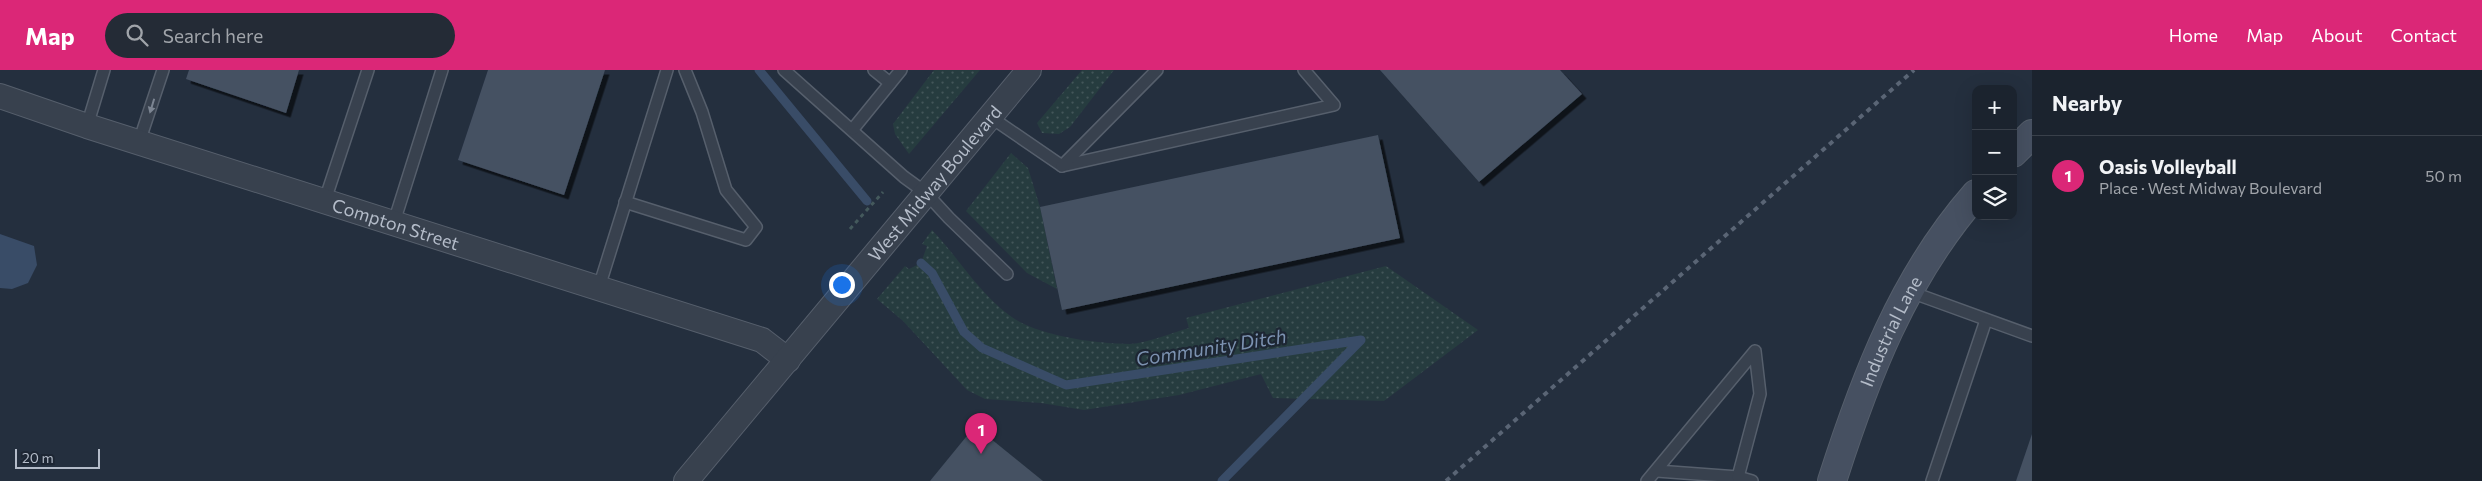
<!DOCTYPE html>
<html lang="en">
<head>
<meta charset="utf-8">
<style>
  :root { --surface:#1b232e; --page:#242b36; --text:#f1f3f6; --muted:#a0a4aa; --line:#39404a; --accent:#db2777 }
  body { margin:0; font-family:Commissioner,sans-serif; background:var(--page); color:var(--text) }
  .controls { position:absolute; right:15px; top:15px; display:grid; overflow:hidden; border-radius:10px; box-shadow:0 5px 20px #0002 }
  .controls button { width:45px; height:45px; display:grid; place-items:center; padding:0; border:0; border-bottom:1px solid var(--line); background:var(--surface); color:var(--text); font:25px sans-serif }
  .scale { position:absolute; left:15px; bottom:12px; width:85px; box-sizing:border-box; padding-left:5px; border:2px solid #b4bcc9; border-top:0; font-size:14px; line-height:18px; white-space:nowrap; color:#b4bcc9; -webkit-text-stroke:4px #1d2633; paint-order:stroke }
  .you { position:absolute; left:841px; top:214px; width:18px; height:18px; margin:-12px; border:4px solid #fff; border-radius:50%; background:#1a73e8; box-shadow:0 0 0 8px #1a73e833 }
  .badge { display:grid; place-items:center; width:32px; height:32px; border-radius:50%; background:var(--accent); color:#fff; font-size:16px; font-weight:700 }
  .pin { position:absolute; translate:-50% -41px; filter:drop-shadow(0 1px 2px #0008) }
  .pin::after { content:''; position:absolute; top:26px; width:18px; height:15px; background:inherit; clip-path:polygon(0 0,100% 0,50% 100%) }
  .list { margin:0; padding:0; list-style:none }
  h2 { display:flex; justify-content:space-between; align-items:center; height:65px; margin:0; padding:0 20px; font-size:21px }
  h2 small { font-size:16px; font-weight:400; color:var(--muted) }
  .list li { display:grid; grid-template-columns:32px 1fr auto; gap:15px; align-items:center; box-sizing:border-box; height:80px; padding:0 20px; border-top:1px solid var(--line) }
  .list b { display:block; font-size:19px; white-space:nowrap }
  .list p { margin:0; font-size:16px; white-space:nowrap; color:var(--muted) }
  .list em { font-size:16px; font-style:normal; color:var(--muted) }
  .icon { flex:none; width:28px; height:28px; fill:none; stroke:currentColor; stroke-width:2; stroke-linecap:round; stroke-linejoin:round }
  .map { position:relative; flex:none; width:2032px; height:411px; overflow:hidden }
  header { display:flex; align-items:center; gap:30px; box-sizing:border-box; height:70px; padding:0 25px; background:var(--accent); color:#fff }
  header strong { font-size:24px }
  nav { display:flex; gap:28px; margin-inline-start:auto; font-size:18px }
  .search { width:350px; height:45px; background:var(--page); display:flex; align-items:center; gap:12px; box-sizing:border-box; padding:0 18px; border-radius:28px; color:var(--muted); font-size:19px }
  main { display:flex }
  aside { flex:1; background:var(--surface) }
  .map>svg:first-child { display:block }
</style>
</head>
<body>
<header>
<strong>Map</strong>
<div class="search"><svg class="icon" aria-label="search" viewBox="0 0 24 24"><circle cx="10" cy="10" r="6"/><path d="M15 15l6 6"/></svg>Search here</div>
<nav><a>Home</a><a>Map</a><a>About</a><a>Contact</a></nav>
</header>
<main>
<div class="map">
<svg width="2032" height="411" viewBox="0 0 2032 411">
  <defs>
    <pattern id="grass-dots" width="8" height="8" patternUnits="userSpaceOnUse" patternTransform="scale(1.25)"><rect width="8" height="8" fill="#263c3f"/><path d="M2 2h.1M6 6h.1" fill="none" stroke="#435659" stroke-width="1.8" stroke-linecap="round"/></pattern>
    <filter id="shadow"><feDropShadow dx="4.5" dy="4.5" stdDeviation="0" flood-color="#0009"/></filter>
  </defs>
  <rect width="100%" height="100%" fill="#242f3e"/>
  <g fill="url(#grass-dots)">
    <path d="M 934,0 L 980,0 L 909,84 L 895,64 L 893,54 Z"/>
    <path d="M 1082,0 L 1114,0 L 1070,57 L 1059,64 L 1042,63 L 1037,53 Z"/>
    <path d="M 1011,83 L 1028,98 L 1040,137 L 1057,219 L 1027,203 L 966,141 Z"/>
    <path d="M 932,160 C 958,187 978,222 1009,245 C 1035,266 1097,274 1130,274 C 1148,273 1171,263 1189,258 L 1186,248 L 1386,196 L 1478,260 L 1384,331 L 1273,328 L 1261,304 L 1179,325 L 1084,340 L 1041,333 L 985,329 L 967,320 L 903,251 L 877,229 L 905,196 L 909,199 L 921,193 L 927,176 L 922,174 Z"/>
  </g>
  <path fill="#394c67" d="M 0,164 L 34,176 L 37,195 L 28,213 L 12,219 L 0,218 Z"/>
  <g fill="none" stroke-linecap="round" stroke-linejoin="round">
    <g stroke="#394c67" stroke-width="9">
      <path d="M 759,0 L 867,131"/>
      <path d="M 921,193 L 932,203 L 964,262 L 982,278 L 1066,315 L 1361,270 L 1222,411"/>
    </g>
  </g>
  <g fill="#455162" filter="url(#shadow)">
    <path d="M 189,0 L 299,0 L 286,43 L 186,9 Z"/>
    <path d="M 488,0 L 605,0 L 564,125 L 458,90 Z"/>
    <path d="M 1380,0 L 1560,0 L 1582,24 L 1479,112 Z"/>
    <path d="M 1378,65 L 1400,168 L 1062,240 L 1040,137 Z"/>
    <path d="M 975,356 L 1043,411 L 930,411 Z"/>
    <path d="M 2032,364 L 2032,411 L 2016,411 Z"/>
  </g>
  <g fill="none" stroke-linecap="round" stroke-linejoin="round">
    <defs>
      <g id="lane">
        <path d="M 784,0 L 904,107 L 926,123 L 949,148 L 1007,204"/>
        <path d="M 874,0 L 890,13"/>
        <path d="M 989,46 L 1062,96 L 1334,35 L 1304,0"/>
        <path d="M 87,56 L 104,0"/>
        <path d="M 853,59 L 901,0"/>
        <path d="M 139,72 L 163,0"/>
        <path d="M 1062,96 L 1157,0"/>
        <path d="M 325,130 L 368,0"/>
        <path d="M 625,132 L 746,170 L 756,157 L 726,120 L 702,42 L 685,0"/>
        <path d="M 394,152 L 442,0"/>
        <path d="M 599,217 L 667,0"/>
        <path d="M 1908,221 L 2032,266"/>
        <path d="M 1657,401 L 1738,407"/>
        <path d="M 1647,411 L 1755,281 L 1760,324 L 1738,407 L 1752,411"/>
        <path d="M 1932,411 L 1986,250"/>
      </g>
      <g id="street">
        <path id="s1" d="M 0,26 L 87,56 L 762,270 L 788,290"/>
        <path id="s2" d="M 686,411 L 1029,0"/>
      </g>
      <g id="secondary">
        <path d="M 2013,83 L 2032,64"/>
        <path id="s3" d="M 1832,411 C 1865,308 1903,207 1976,124"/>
      </g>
    </defs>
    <use href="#lane" stroke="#565f6c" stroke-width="14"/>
    <use href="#street" stroke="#565f6c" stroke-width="26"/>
    <use href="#secondary" stroke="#565f6c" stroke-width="30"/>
    <path stroke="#44595c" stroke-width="3" stroke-dasharray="4 4" stroke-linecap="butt" d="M 850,159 L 883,122"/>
    <use href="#lane" stroke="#38414e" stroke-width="11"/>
    <use href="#street" stroke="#38414e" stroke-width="24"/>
    <use href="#secondary" stroke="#465061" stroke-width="28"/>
    <path stroke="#5a6575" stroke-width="4" stroke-dasharray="5 5" stroke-linecap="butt" d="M 1446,411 L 1914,0"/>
  </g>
  <defs><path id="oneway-solid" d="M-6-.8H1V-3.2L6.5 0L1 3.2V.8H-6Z" transform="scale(1.25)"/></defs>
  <use fill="#7c8592" href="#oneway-solid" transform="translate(152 36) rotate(107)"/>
  <g text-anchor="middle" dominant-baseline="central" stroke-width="4.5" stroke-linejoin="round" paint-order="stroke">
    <g font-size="18" fill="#b4bcc9" stroke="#1d2633">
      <text stroke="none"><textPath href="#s2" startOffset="388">West Midway Boulevard</textPath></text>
      <text stroke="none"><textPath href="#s1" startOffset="416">Compton Street</textPath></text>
      <text stroke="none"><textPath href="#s3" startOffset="161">Industrial Lane</textPath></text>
    </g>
    <g font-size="19" font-style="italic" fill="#7c92b1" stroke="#1d2633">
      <text transform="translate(1211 277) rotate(-9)">Community Ditch</text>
    </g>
  </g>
</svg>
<div class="controls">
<button>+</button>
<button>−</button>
<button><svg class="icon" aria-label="layers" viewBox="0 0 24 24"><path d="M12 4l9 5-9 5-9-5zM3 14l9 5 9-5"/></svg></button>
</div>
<div class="scale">20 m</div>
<div class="you"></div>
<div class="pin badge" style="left:981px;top:384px">1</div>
</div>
<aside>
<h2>Nearby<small></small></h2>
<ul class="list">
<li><span class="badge">1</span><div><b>Oasis Volleyball</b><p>Place · West Midway Boulevard</p></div><em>50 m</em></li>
</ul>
</aside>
</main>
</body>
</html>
